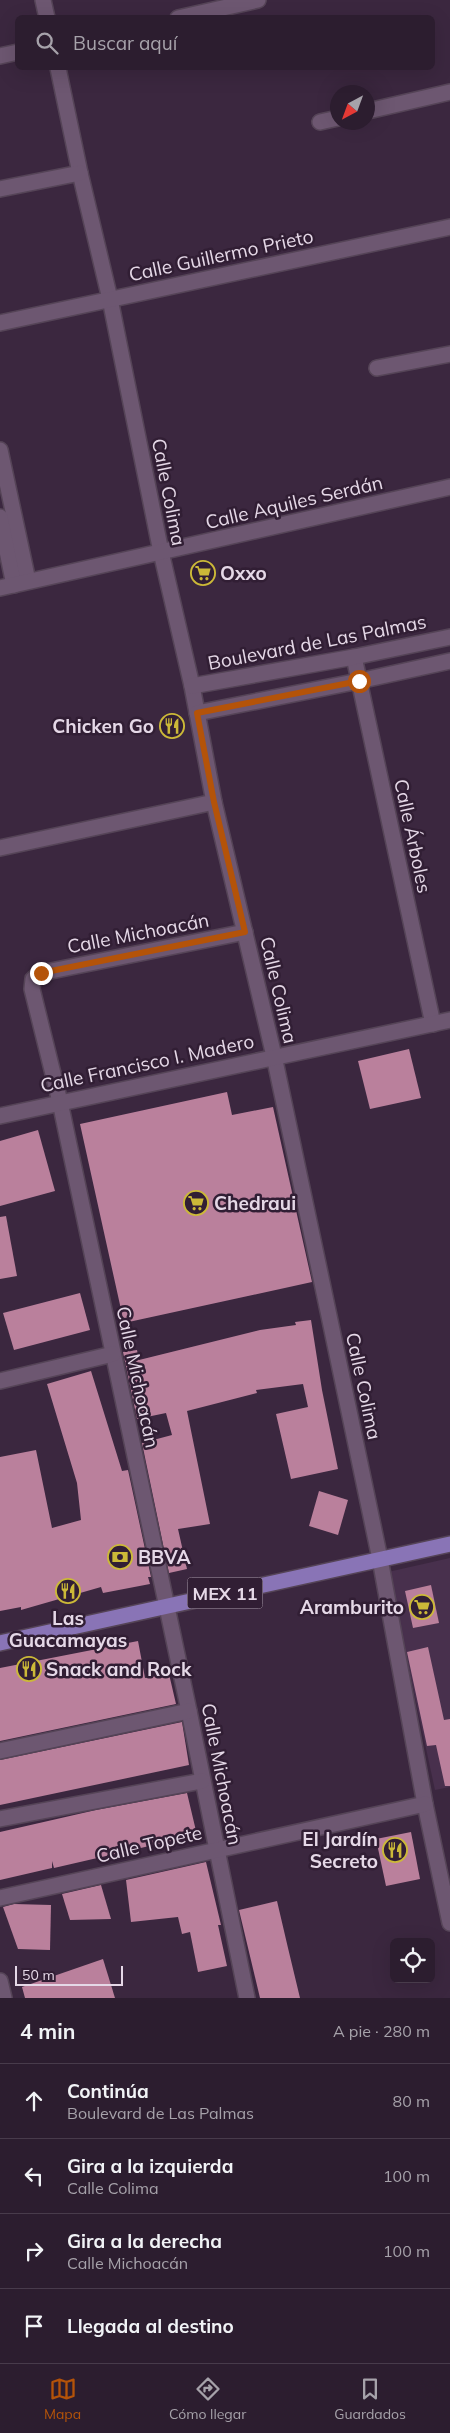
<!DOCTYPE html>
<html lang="es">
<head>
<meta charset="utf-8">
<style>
  :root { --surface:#2c1d2f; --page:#342637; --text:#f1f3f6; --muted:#a6a2aa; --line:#483b4b; --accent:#b45309 }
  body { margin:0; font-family:Mulish,sans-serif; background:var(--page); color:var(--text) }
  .controls { position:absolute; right:15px; bottom:15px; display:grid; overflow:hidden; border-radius:8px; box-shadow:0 5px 20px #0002 }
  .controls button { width:45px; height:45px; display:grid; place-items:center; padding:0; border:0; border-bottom:1px solid var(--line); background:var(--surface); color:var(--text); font:25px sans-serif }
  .compass { position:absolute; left:330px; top:85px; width:45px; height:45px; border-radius:50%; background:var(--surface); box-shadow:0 5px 20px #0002; rotate:221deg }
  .scale { position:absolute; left:15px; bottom:12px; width:108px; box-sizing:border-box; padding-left:5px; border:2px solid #e5d8e7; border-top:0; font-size:14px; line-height:18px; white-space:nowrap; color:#e5d8e7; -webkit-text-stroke:4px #311e34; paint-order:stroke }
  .stop { position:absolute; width:15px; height:15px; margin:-11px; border:4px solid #b45309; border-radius:50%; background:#fff }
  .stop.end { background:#b45309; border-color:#fff; box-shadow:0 1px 5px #0008 }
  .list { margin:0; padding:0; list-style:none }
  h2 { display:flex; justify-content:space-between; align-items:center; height:65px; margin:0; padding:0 20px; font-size:21px }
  h2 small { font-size:16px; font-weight:400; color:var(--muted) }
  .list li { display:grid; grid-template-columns:32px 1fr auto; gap:15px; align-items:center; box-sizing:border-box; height:75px; padding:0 20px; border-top:1px solid var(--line) }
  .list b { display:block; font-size:19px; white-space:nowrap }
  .list p { margin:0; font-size:16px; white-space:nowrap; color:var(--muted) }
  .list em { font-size:16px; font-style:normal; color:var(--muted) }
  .icon { flex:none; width:28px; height:28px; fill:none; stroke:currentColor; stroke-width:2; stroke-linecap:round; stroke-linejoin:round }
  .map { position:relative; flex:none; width:450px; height:1998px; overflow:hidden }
  .search { position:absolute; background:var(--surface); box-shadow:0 5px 20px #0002; left:15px; right:15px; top:15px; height:55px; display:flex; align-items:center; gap:12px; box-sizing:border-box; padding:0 18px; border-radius:8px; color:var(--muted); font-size:19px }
  .sheet { height:365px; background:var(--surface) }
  nav { display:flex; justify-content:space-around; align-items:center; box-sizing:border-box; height:70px; border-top:1px solid var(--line); background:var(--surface); font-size:14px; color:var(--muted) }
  nav a { display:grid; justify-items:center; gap:2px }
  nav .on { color:var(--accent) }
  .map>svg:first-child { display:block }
</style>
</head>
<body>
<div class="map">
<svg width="450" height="1998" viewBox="0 0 450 1998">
  <rect width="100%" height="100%" fill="#3b273f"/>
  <path fill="#48304d" d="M 450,1558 L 450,1787 L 435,1790 L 388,1572 Z"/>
  <g fill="#ba809c">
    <path d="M 409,1049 L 421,1098 L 370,1109 L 358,1061 Z"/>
    <path d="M 227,1092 L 232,1115 L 273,1107 L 312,1282 L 124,1323 L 80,1124 Z"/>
    <path d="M 38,1130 L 55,1191 L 0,1206 L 0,1141 Z"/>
    <path d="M 6,1216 L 17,1276 L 0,1279 L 0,1217 Z"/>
    <path d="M 80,1293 L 90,1330 L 14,1350 L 3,1313 Z"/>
    <path d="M 311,1320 L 322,1390 L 338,1469 L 291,1479 L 276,1414 L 308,1407 L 303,1384 L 256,1390 L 257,1393 L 187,1411 L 210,1524 L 178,1529 L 187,1569 L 169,1573 L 142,1443 L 172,1435 L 166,1413 L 137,1419 L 123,1352 L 137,1350 L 139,1360 L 260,1330 L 296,1325 L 295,1322 Z"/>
    <path d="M 91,1371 L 122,1471 L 128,1470 L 151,1577 L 148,1577 L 150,1584 L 103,1593 L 101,1587 L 21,1610 L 21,1607 L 0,1611 L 0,1457 L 36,1450 L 52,1528 L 81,1520 L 77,1483 L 47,1384 Z"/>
    <path d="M 319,1491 L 348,1500 L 338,1535 L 309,1526 Z"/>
    <path d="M 431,1585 L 439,1623 L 413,1628 L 405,1591 Z"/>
    <path d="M 138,1641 L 145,1678 L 169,1674 L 176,1704 L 0,1741 L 0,1668 Z"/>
    <path d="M 428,1647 L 444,1720 L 450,1719 L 450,1786 L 445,1786 L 436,1745 L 427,1746 L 407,1652 Z"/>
    <path d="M 182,1722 L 189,1765 L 0,1805 L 0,1760 Z"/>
    <path d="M 187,1793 L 197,1835 L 54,1868 L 52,1861 L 52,1868 L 0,1880 L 0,1832 L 96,1810 Z"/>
    <path d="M 411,1832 L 420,1879 L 386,1886 L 376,1839 Z"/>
    <path d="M 206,1862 L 221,1925 L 218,1925 L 227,1966 L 198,1972 L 190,1932 L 182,1934 L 178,1917 L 131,1922 L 126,1880 Z"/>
    <path d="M 101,1885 L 111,1919 L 70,1920 L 62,1894 Z"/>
    <path d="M 277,1901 L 288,1948 L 300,1998 L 260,1998 L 239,1910 Z"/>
    <path d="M 14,1904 L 51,1905 L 50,1950 L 18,1949 L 3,1907 Z"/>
    <path d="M 103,1959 L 115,1998 L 25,1998 L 22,1987 Z"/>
  </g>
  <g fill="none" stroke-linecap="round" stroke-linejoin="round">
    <defs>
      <g id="minor">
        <path d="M 43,0 L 47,18"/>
        <path d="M 178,18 L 258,0"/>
        <path d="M 0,56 L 18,52"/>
        <path d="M 58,68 L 80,173 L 110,299 L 161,552 L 192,686 L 214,802 L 274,1056 L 328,1311 L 380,1559 L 425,1804 L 450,1923"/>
        <path d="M 368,111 L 450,92"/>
        <path d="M 320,122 L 338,118"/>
        <path d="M 0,189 L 80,173"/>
        <path d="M 0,323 L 450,227"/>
        <path d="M 377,368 L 450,354"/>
        <path d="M 0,450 L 28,581"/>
        <path d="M 0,517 L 14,585"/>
        <path d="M 0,588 L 450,487"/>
        <path d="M 354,657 L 433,1024"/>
        <path d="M 192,686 L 354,657 L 450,637"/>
        <path d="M 197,713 L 359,681 L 450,661"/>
        <path d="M 0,848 L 214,802"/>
        <path d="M 245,932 L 41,973 L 33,979 L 32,989 L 60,1102 L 189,1711 L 247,1998"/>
        <path d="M 0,1116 L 450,1020"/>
        <path d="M 0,1381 L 113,1354"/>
        <path d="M 0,1751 L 189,1711"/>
        <path d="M 0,1819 L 202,1781"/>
        <path d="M 0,1898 L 425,1804"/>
        <path d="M 0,1981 L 4,1998"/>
      </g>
      <path id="major" d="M 0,1643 L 450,1544"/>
    </defs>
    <use href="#minor" stroke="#554457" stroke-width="18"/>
    <use href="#major" stroke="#554457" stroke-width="18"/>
    <use href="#minor" stroke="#6d5771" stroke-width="15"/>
    <use href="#major" stroke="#8974b6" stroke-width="15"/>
  </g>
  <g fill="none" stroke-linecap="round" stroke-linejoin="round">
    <path stroke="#b45309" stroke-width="6" d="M 41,973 L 245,932 L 214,802 L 197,713 L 359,681"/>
  </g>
  <defs>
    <symbol id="supermarket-ring" viewBox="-11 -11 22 22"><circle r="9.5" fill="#311e34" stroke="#ccb938" stroke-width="1.5"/><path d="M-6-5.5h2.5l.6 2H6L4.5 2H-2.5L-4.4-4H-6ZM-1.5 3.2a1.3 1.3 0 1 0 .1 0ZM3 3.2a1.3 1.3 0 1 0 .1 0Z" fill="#ccb938"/></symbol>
    <symbol id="restaurant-ring" viewBox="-11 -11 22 22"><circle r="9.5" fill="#311e34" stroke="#ccb938" stroke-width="1.5"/><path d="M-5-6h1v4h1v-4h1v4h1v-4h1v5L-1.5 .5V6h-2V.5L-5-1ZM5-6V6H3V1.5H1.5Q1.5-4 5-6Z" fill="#ccb938"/></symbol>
    <symbol id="bank-ring" viewBox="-11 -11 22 22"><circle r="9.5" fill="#311e34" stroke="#ccb938" stroke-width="1.5"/><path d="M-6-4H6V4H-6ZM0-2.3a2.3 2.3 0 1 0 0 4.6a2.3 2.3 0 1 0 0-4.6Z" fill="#ccb938"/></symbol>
  </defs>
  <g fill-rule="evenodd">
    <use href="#supermarket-ring" x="189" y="559" width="28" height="28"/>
    <use href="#restaurant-ring" x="158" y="712" width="28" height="28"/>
    <use href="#supermarket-ring" x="182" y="1189" width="28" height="28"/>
    <use href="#bank-ring" x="106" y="1543" width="28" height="28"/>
    <use href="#restaurant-ring" x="54" y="1577" width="28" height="28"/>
    <use href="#supermarket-ring" x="408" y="1593" width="28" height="28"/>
    <use href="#restaurant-ring" x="15" y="1655" width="28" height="28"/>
    <use href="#restaurant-ring" x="381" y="1836" width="28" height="28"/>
  </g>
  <g text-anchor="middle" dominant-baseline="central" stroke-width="5" stroke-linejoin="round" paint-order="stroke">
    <rect fill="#311e34" stroke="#afa0b1" stroke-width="1" x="187.5" y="1577.5" width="75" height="31" rx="4"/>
    <g font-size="18" font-weight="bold" fill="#e5d8e7">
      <text x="225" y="1593">MEX 11</text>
    </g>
    <g font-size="19" fill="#e5d8e7" stroke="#311e34">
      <text transform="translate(221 255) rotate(-12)">Calle Guillermo Prieto</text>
      <text transform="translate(169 492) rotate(79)">Calle Colima</text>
      <text transform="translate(294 502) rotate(-13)">Calle Aquiles Serdán</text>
      <text transform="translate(317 642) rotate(-11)">Boulevard de Las Palmas</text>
      <text transform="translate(413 836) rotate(78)">Calle Árboles</text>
      <text transform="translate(138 933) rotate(-11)">Calle Michoacán</text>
      <text transform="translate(279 990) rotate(77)">Calle Colima</text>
      <text transform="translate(147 1063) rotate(-12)">Calle Francisco I. Madero</text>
      <text transform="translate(138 1377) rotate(78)">Calle Michoacán</text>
      <text transform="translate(364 1386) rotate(78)">Calle Colima</text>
      <text transform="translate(222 1774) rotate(79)">Calle Michoacán</text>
      <text transform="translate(149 1844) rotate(-13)">Calle Topete</text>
    </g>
    <g font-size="19" font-weight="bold" fill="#e5d8e7" stroke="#311e34" text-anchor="start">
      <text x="220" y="573">Oxxo</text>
      <text x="154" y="726" text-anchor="end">Chicken Go</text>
      <text x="214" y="1203">Chedraui</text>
      <text x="138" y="1557">BBVA</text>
      <text x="404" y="1607" text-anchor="end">Aramburito</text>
      <text x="68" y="1618" text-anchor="middle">Las<tspan x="68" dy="22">Guacamayas</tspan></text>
      <text x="46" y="1669">Snack and Rock</text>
      <text x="378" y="1839" text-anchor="end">El Jardín<tspan x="378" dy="22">Secreto</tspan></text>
    </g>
  </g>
</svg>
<div class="controls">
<button><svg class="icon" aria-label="locate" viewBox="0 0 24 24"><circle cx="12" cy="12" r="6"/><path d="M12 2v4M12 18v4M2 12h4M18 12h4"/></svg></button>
</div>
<svg class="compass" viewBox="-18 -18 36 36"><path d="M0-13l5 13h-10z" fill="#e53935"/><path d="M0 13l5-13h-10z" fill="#a6a2aa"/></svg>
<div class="scale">50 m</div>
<div class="stop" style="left:359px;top:681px"></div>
<div class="stop end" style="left:41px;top:973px"></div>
<div class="search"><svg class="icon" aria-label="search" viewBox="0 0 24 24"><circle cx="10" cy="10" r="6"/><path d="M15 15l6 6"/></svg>Buscar aquí</div>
</div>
<section class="sheet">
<h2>4 min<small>A pie · 280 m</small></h2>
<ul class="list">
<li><svg class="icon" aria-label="ahead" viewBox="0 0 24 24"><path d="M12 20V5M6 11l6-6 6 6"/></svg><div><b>Continúa</b><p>Boulevard de Las Palmas</p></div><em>80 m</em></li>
<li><svg class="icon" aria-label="left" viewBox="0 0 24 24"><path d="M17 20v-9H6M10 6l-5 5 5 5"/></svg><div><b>Gira a la izquierda</b><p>Calle Colima</p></div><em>100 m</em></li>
<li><svg class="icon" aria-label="right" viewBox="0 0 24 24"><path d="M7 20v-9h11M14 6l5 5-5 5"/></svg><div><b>Gira a la derecha</b><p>Calle Michoacán</p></div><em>100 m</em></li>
<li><svg class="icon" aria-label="arrive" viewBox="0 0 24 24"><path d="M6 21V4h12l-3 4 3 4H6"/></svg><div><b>Llegada al destino</b></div></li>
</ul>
</section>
<nav>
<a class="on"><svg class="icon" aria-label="map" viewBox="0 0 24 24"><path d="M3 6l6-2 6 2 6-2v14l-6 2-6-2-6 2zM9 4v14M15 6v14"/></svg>Mapa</a>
<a><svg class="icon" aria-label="directions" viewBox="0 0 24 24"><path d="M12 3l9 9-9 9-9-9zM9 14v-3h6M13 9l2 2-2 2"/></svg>Cómo llegar</a>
<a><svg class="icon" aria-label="saved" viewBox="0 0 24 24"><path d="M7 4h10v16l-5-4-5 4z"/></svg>Guardados</a>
</nav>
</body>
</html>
